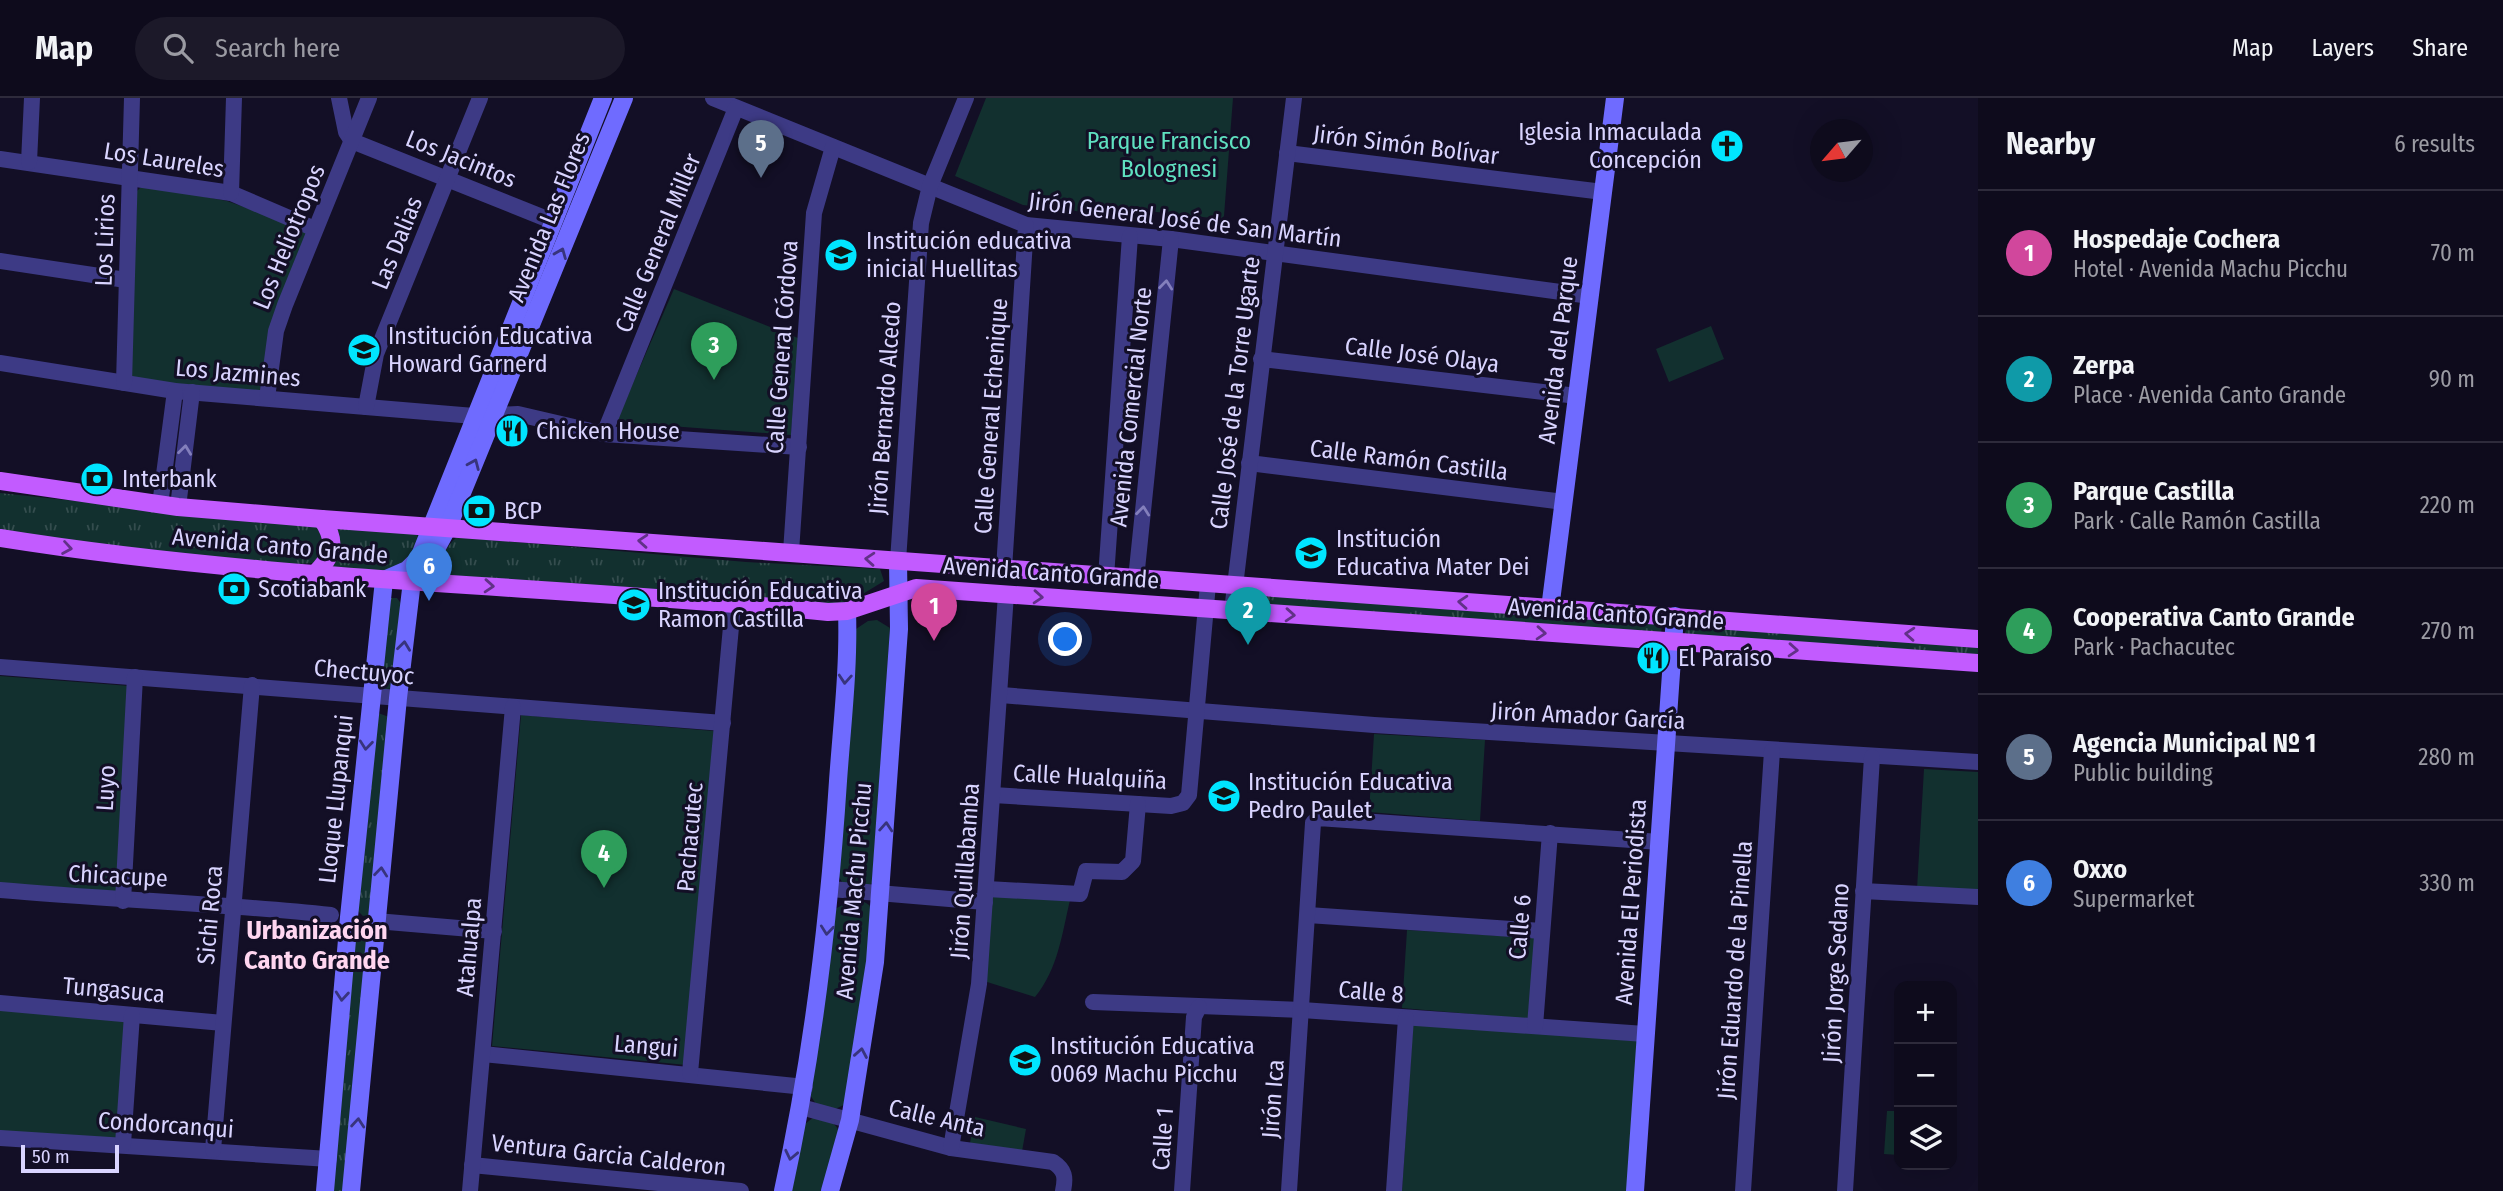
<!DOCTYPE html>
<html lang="en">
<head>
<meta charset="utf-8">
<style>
  :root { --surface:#0e0b1c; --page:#1c1929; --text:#f1f3f6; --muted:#9b9ba3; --line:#2e2b3b; --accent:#ea580c }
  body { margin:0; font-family:"Fira Sans Condensed",sans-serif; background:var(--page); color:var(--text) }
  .controls { position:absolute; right:21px; bottom:21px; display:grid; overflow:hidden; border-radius:14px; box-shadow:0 7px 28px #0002 }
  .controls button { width:63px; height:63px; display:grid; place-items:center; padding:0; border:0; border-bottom:2px solid var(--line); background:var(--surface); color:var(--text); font:35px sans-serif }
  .compass { position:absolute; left:1810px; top:21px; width:63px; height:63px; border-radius:50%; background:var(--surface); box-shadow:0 7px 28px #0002; rotate:242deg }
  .scale { position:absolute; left:21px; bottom:18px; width:98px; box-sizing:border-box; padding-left:7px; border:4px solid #d9d4ff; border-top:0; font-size:19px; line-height:24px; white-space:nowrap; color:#d9d4ff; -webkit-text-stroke:5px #130f26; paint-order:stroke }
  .you { position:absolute; left:1066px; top:542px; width:24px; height:24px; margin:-18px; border:5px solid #fff; border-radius:50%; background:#1a73e8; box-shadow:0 0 0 10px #1a73e833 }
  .badge { display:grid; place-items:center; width:46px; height:46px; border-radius:50%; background:var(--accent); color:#fff; font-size:23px; font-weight:700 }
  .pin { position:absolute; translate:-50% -58px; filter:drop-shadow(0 2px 4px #0008) }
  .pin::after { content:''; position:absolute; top:37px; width:24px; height:21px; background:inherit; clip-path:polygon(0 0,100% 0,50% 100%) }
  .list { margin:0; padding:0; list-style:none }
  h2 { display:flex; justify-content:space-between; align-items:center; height:91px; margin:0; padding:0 28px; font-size:30px }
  h2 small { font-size:23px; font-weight:400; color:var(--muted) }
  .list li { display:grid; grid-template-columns:46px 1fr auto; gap:21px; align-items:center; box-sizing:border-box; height:126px; padding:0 28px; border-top:2px solid var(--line) }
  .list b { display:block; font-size:26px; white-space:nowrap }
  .list p { margin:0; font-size:23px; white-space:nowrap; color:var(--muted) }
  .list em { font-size:23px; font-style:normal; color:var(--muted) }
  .icon { flex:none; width:38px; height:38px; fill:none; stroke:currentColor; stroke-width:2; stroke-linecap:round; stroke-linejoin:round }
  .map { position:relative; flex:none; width:1978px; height:1093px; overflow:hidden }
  header { display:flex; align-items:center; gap:42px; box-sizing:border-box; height:98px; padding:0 35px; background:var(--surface); border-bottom:2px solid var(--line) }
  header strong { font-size:33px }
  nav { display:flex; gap:38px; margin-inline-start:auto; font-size:24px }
  .search { width:490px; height:63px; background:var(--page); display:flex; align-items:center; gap:18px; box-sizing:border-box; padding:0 24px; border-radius:38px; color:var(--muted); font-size:26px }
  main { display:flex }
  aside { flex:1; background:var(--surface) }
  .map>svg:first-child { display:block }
</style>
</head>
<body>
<header>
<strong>Map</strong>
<div class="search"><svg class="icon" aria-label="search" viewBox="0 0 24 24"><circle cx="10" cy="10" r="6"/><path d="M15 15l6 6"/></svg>Search here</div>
<nav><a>Map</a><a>Layers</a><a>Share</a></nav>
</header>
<main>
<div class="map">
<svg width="1978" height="1093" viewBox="0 0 1978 1093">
  <defs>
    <pattern id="grass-tufts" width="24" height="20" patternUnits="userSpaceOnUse" patternTransform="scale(1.75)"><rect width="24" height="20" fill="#12302f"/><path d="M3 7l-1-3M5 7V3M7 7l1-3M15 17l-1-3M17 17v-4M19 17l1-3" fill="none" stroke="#344d4e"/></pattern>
  </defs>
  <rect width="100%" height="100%" fill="#130f26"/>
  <g fill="url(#grass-tufts)">
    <path d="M 0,395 L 320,429 L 327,445 L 314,465 L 278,467 L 0,435 Z"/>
    <path d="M 333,430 L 416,436 L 420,441 L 401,474 L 324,472 Z"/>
    <path d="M 457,439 L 746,464 L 880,471 L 884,483 L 843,508 L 440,478 C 438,464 446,448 457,439 Z"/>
    <path d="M 1240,496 L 1659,525 L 1662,528 L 1661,535 L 1240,508 Z"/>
    <path d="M 390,500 L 397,500 L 402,507 L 394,590 L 379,592 Z"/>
    <path d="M 1687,528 L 1978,548 L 1978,561 L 1684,539 Z"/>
    <path d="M 378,615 L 389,619 L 369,817 L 363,818 L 357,812 Z"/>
    <path d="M 361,827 L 367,829 L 371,835 L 347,1093 L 330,1093 L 355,829 Z"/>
  </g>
  <g fill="#12302f">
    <path d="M 986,0 L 1233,0 L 1224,118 L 1221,121 L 1120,110 L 1119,118 L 1023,107 L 955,78 Z"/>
    <path d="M 143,87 L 227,103 L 307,131 L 308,138 L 262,295 L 136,283 L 131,277 L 137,93 Z"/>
    <path d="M 674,191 L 798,240 L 791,337 L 616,324 Z"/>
    <path d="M 1711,228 L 1724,261 L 1669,284 L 1656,251 Z"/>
    <path d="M 877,522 L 890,530 L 872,785 L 866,789 L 843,786 L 837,775 L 856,531 L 868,523 Z"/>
    <path d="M 0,578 L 130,588 L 119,798 L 0,788 Z"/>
    <path d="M 521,617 L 714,633 L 686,967 L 492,948 Z"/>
    <path d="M 1374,636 L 1485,642 L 1480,723 L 1369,714 Z"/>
    <path d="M 1924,671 L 1978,674 L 1978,795 L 1917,791 Z"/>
    <path d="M 993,795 L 1070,802 C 1062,836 1058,871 1035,899 L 984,883 Z"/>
    <path d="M 852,802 C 865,803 871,805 875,818 L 848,1005 L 831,1013 L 818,1009 L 808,994 L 833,812 Z"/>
    <path d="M 1407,832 L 1535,840 L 1528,921 L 1402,910 Z"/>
    <path d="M 0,911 L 129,923 L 120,1041 L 0,1034 Z"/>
    <path d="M 1413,926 L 1638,943 L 1628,1093 L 1402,1093 Z"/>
    <path d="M 1887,1013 L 1899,1013 L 1899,1057 L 1884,1056 Z"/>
    <path d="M 814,1019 C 827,1022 836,1023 840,1036 L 825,1093 L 787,1093 L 801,1029 Z"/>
    <path d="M 975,1019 L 1026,1031 L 1021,1059 L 970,1045 Z"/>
  </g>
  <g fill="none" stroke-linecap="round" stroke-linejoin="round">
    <g stroke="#3d3a85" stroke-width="16">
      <path d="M 339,0 L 346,34 L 352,43 L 552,123"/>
      <path d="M 713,0 L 1026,127 L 1171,141 L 1590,198"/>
      <path d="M 1287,55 L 1603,94"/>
      <path d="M 0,61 L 231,95 L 315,131"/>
      <path d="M 29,64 L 32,0"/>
      <path d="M 231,95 L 234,0"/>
      <path d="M 0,163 L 126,182"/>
      <path d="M 1261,261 L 1577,298"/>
      <path d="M 0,265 L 175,293 L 474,318 L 518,316 L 604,336 L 799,349"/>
      <path d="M 124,285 L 132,0"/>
      <path d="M 267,300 L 276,233 L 285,207 L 369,0"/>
      <path d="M 366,309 L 376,256 L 480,0"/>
      <path d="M 604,336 L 736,10"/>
      <path d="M 1249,365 L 1564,404"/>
      <path d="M 160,407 L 175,293"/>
      <path d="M 178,409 L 192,294"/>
      <path d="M 791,454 L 814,115 L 833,49"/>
      <path d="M 898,463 L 921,125 L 930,88 L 966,0"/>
      <path d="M 1004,471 L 1026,127"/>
      <path d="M 1106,479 L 1130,138"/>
      <path d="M 1136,481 L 1171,141"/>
      <path d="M 1232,513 L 1294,0"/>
      <path d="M 0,569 L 723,625"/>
      <path d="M 1001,597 L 1374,627 L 1978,664"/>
      <path d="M 993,697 L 1171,708 L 1183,705 L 1189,697 L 1208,486"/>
      <path d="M 831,791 L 985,804"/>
      <path d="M 987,791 L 1080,796 L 1086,773 L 1122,774 L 1133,763 L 1138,706"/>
      <path d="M 0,792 C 110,802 221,805 331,817"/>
      <path d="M 1863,793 L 1978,799"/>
      <path d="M 123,803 L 135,579"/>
      <path d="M 1308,817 L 1542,833"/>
      <path d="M 376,823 L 494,833"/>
      <path d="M 1093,904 L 1302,912 L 1645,936"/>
      <path d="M 0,905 L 223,925"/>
      <path d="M 1535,928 L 1550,735"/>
      <path d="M 483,956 L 805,989"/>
      <path d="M 690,975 L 733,507"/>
      <path d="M 801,1009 L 951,1050 L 1053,1064 C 1065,1072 1066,1079 1063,1093"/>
      <path d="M 0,1040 L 329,1061"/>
      <path d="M 123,1046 L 132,917"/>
      <path d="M 951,1050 L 979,886 L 1006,496"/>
      <path d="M 213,1052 L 252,587"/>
      <path d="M 472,1067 L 741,1093"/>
      <path d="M 470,1093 L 513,609"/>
      <path d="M 1182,1093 L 1194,919 L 1199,909"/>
      <path d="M 1289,1093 L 1313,725 L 1318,720 L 1660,744"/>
      <path d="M 1394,1093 L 1406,920"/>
      <path d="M 1743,1093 L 1772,653"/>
      <path d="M 1845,1093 L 1872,659"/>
    </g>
    <g stroke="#6f6bff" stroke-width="18">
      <path d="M 1550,511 L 1615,0"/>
      <path d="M 325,1093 L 349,819 L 384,482 L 407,472 L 419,460 L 603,0"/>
      <path d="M 351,1093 L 398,600 L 412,483 L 428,466 L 448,429 L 624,0"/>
      <path d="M 783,1093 C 813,957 829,822 838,683 C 842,626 849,569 847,513"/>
      <path d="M 830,1093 L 850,1022 L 875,864 L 899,531 L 898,463"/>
      <path d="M 1635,1093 L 1675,518"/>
    </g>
    <g stroke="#c25bff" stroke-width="18">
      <path d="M 0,383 L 178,409 L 322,421 L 1978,541"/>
      <path d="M 0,440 C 274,484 552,487 828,514 L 847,513 L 916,490 L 1978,565"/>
      <path d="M 314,477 C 333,458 338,445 322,421"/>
    </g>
  </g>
  <defs><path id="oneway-chevron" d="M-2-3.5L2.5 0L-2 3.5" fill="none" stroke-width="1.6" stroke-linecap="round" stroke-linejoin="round" transform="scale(1.75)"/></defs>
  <g stroke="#38347d">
    <use href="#oneway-chevron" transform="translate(561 155) rotate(-68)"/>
    <use href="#oneway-chevron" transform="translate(474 366) rotate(-67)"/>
    <use href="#oneway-chevron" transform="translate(404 548) rotate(-83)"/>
    <use href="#oneway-chevron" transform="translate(845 581) rotate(94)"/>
    <use href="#oneway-chevron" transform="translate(366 647) rotate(96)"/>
    <use href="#oneway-chevron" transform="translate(886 729) rotate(-86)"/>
    <use href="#oneway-chevron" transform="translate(381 774) rotate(-84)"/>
    <use href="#oneway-chevron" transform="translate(827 832) rotate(96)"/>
    <use href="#oneway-chevron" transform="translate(342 898) rotate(95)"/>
    <use href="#oneway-chevron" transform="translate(861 955) rotate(-80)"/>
    <use href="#oneway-chevron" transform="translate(358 1025) rotate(-85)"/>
    <use href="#oneway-chevron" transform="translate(791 1057) rotate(102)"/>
  </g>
  <g stroke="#837fbc">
    <use href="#oneway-chevron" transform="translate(1166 187) rotate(-84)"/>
    <use href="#oneway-chevron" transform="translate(185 352) rotate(-83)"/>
    <use href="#oneway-chevron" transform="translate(1143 413) rotate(-84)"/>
  </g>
  <g stroke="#623188">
    <use href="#oneway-chevron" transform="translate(643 443) rotate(-176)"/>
    <use href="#oneway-chevron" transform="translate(67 450) rotate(9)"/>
    <use href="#oneway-chevron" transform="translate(870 461) rotate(-176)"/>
    <use href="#oneway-chevron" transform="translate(489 488) rotate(4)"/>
    <use href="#oneway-chevron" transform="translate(1038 499) rotate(4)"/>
    <use href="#oneway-chevron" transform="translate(1463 504) rotate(-176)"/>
    <use href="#oneway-chevron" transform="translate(1290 517) rotate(4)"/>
    <use href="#oneway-chevron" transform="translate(1541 535) rotate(4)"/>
    <use href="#oneway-chevron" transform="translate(1910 536) rotate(-176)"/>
    <use href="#oneway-chevron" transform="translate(1793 552) rotate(4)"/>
  </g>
  <defs>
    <symbol id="church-disc" viewBox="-11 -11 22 22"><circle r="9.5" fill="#00e5ff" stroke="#130f26"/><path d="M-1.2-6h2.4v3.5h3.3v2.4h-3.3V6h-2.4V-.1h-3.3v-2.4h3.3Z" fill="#111"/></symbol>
    <symbol id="school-disc" viewBox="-11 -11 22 22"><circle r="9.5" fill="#00e5ff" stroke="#130f26"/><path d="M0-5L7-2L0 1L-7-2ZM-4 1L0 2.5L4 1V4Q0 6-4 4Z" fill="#111"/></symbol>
    <symbol id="restaurant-disc" viewBox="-11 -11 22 22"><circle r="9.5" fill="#00e5ff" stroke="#130f26"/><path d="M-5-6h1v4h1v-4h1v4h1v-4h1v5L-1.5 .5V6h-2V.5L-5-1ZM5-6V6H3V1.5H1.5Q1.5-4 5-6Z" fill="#111"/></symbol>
    <symbol id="bank-disc" viewBox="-11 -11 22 22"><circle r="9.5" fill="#00e5ff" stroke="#130f26"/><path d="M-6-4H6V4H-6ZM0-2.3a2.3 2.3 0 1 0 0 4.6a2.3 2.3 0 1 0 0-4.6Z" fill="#111"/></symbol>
  </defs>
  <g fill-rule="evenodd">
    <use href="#church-disc" x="1708" y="29" width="38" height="38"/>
    <use href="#school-disc" x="822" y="138" width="38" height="38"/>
    <use href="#school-disc" x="345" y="233" width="38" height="38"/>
    <use href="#restaurant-disc" x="493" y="314" width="38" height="38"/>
    <use href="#bank-disc" x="78" y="362" width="38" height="38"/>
    <use href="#bank-disc" x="460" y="394" width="38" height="38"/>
    <use href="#school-disc" x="1292" y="436" width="38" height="38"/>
    <use href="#bank-disc" x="215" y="472" width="38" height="38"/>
    <use href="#school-disc" x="615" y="488" width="38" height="38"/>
    <use href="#restaurant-disc" x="1634" y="541" width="38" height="38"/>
    <use href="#school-disc" x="1205" y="679" width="38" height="38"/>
    <use href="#school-disc" x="1006" y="943" width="38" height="38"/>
  </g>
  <g text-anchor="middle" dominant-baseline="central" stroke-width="6" stroke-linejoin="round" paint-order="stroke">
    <g font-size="24" fill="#d9d4ff" stroke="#130f26" text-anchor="start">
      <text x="1702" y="34" text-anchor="end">Iglesia Inmaculada<tspan x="1702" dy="28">Concepción</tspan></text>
      <text x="866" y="143">Institución educativa<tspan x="866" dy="28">inicial Huellitas</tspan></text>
      <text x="388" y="238">Institución Educativa<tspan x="388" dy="28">Howard Garnerd</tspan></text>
      <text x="536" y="333">Chicken House</text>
      <text x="122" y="381">Interbank</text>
      <text x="504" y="413">BCP</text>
      <text x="1336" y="441">Institución<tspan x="1336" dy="28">Educativa Mater Dei</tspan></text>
      <text x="258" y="491">Scotiabank</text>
      <text x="658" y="493">Institución Educativa<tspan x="658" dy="28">Ramon Castilla</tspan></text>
      <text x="1678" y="560">El Paraíso</text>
      <text x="1248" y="684">Institución Educativa<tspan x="1248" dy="28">Pedro Paulet</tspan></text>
      <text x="1050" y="948">Institución Educativa<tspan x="1050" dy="28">0069 Machu Picchu</tspan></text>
    </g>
    <g font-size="24" fill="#5fe0c0" stroke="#130f26">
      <text x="1169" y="43">Parque Francisco<tspan x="1169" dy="28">Bolognesi</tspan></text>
    </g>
    <g font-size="24" fill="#d9d4ff" stroke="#130f26">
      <text transform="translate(1406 47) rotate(7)">Jirón Simón Bolívar</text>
      <text transform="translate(461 61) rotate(22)">Los Jacintos</text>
      <text transform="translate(164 62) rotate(9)">Los Laureles</text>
      <text transform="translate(549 119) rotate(-68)">Avenida Las Flores</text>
      <text transform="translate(1185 122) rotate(7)">Jirón General José de San Martín</text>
      <text transform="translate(289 139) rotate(-68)">Los Heliotropos</text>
      <text transform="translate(105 142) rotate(-88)">Los Lirios</text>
      <text transform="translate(397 145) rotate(-68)">Las Dalias</text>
      <text transform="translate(658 145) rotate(-68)">Calle General Miller</text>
      <text transform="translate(782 249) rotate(-86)">Calle General Córdova</text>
      <text transform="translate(1558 252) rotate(-83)">Avenida del Parque</text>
      <text transform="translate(1422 257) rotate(7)">Calle José Olaya</text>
      <text transform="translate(238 275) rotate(5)">Los Jazmines</text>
      <text transform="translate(1235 295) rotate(-83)">Calle José de la Torre Ugarte</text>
      <text transform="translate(1131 309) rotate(-84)">Avenida Comercial Norte</text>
      <text transform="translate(885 310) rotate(-86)">Jirón Bernardo Alcedo</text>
      <text transform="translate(991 318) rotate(-86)">Calle General Echenique</text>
      <text transform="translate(1409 362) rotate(7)">Calle Ramón Castilla</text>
      <text transform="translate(280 448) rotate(5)">Avenida Canto Grande</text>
      <text transform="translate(1051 475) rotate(4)">Avenida Canto Grande</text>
      <text transform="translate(1616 516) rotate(4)">Avenida Canto Grande</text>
      <text transform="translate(364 574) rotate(5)">Chectuyoc</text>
      <text transform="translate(1588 618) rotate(3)">Jirón Amador García</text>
      <text transform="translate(1090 679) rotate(3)">Calle Hualquiña</text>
      <text transform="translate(106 690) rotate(-87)">Luyo</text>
      <text transform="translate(336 701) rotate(-84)">Lloque Llupanqui</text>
      <text transform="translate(690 739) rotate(-85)">Pachacutec</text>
      <text transform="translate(965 773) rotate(-86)">Jirón Quillabamba</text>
      <text transform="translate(118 778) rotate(3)">Chicacupe</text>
      <text transform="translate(854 793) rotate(-85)">Avenida Machu Picchu</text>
      <text transform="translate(1631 804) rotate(-86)">Avenida El Periodista</text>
      <text transform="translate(210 817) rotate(-85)">Sichi Roca</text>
      <text transform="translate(1520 829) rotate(-85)">Calle 6</text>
      <text transform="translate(469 849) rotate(-85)">Atahualpa</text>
      <text transform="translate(1735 872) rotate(-86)">Jirón Eduardo de la Pinella</text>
      <text transform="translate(1836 875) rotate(-87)">Jirón Jorge Sedano</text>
      <text transform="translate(114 892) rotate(5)">Tungasuca</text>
      <text transform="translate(1371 894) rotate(5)">Calle 8</text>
      <text transform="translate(646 948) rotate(5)">Langui</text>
      <text transform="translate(1273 1001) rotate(-86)">Jirón Ica</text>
      <text transform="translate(937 1020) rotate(13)">Calle Anta</text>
      <text transform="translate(166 1027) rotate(4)">Condorcanqui</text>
      <text transform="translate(1163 1041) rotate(-86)">Calle 1</text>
      <text transform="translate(609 1057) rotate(6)">Ventura Garcia Calderon</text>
    </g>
    <g font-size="26" font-weight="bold" fill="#ffd6f0" stroke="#130f26">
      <text x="317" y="832">Urbanización<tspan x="317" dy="30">Canto Grande</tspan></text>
    </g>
  </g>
</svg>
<div class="controls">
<button>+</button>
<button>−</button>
<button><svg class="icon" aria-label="layers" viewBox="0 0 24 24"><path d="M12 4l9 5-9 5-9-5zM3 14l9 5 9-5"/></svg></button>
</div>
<svg class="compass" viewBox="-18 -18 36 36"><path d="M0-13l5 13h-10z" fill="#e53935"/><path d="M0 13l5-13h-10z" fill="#9b9ba3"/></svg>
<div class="scale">50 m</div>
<div class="you"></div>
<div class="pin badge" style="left:934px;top:543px;background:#d1479c">1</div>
<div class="pin badge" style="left:1248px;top:547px;background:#0f9aa8">2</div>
<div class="pin badge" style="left:714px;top:282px;background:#2e9e5b">3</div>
<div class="pin badge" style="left:604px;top:790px;background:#2e9e5b">4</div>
<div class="pin badge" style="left:761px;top:80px;background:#5c6f8a">5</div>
<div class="pin badge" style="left:429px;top:503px;background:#3f7fe0">6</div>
</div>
<aside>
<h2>Nearby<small>6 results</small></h2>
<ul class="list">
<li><span class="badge" style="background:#d1479c">1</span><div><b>Hospedaje Cochera</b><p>Hotel · Avenida Machu Picchu</p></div><em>70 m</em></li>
<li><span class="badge" style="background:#0f9aa8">2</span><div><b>Zerpa</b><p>Place · Avenida Canto Grande</p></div><em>90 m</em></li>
<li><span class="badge" style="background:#2e9e5b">3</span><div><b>Parque Castilla</b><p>Park · Calle Ramón Castilla</p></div><em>220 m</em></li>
<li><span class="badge" style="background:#2e9e5b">4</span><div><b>Cooperativa Canto Grande</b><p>Park · Pachacutec</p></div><em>270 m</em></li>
<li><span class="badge" style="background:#5c6f8a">5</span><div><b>Agencia Municipal Nº 1</b><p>Public building</p></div><em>280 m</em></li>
<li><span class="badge" style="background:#3f7fe0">6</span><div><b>Oxxo</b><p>Supermarket</p></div><em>330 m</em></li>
</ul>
</aside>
</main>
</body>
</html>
